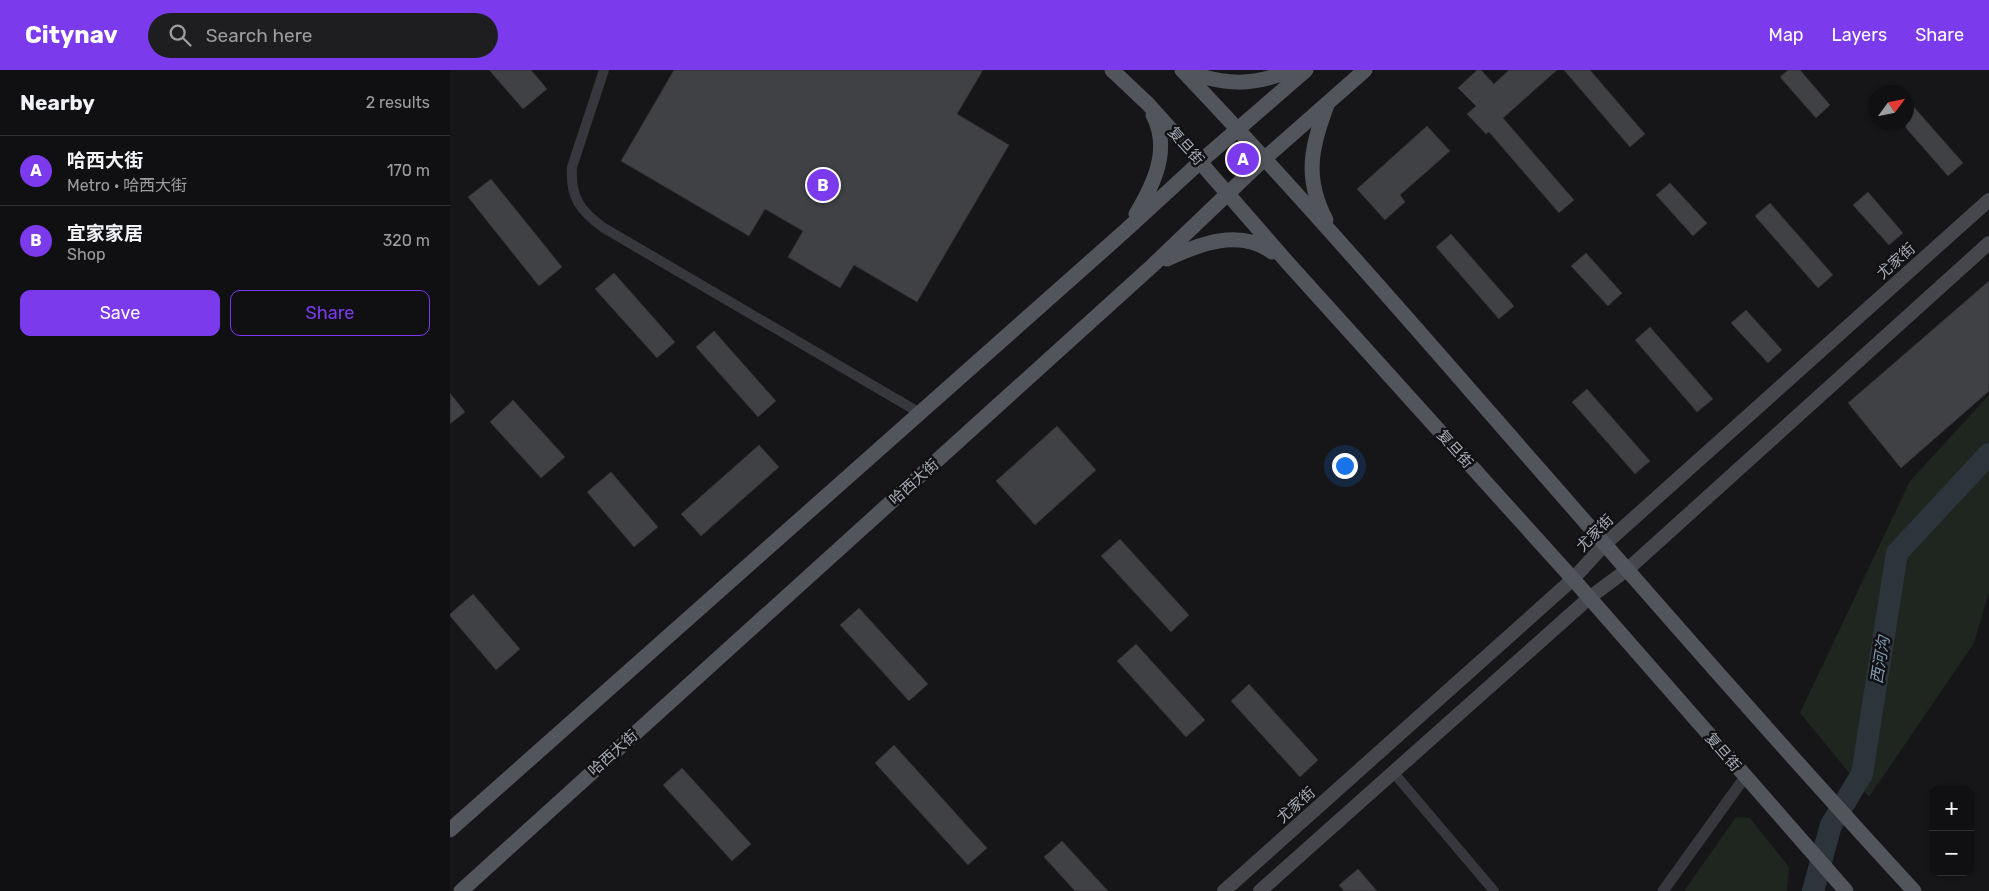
<!DOCTYPE html>
<html lang="en">
<head>
<meta charset="utf-8">
<style>
  :root { --surface:#101012; --page:#1e1e20; --text:#f1f3f6; --muted:#9c9d9f; --line:#303032; --accent:#7c3aed }
  body { margin:0; font-family:Rubik,"Noto Sans SC",sans-serif; background:var(--page); color:var(--text) }
  .controls { position:absolute; right:15px; bottom:15px; display:grid; overflow:hidden; border-radius:10px; box-shadow:0 1px 4px #0004 }
  .controls button { width:45px; height:45px; display:grid; place-items:center; padding:0; border:0; border-bottom:1px solid var(--line); background:var(--surface); color:var(--text); font:25px sans-serif }
  .compass { position:absolute; left:1419px; top:15px; width:45px; height:45px; border-radius:50%; background:var(--surface); box-shadow:0 1px 4px #0004; rotate:57deg }
  .you { position:absolute; left:894px; top:395px; width:18px; height:18px; margin:-12px; border:4px solid #fff; border-radius:50%; background:#1a73e8; box-shadow:0 0 0 8px #1a73e833 }
  .badge { display:grid; place-items:center; width:32px; height:32px; border-radius:50%; background:var(--accent); color:#fff; font-size:16px; font-weight:700 }
  .pin { position:absolute; translate:-50% -50%; border:2px solid #fff; box-shadow:0 1px 5px #0006 }
  .list { margin:0; padding:0; list-style:none }
  h2 { display:flex; justify-content:space-between; align-items:center; height:65px; margin:0; padding:0 20px; font-size:21px }
  h2 small { font-size:16px; font-weight:400; color:var(--muted) }
  .list li { display:grid; grid-template-columns:32px 1fr auto; gap:15px; align-items:center; box-sizing:border-box; height:70px; padding:0 20px; border-top:1px solid var(--line) }
  .list b { display:block; font-size:19px; white-space:nowrap }
  .list p { margin:0; font-size:16px; white-space:nowrap; color:var(--muted) }
  .list em { font-size:16px; font-style:normal; color:var(--muted) }
  .actions { display:flex; gap:10px; padding:15px 20px }
  .actions a { flex:1; padding:11px 0; border:1px solid var(--accent); border-radius:10px; text-align:center; font-size:18px; color:var(--accent) }
  .actions .main { background:var(--accent); color:#fff }
  .icon { flex:none; width:28px; height:28px; fill:none; stroke:currentColor; stroke-width:2; stroke-linecap:round; stroke-linejoin:round }
  .map { position:relative; flex:none; width:1539px; height:821px; overflow:hidden }
  header { display:flex; align-items:center; gap:30px; box-sizing:border-box; height:70px; padding:0 25px; background:var(--accent); color:#fff }
  header strong { font-size:24px }
  nav { display:flex; gap:28px; margin-inline-start:auto; font-size:18px }
  .search { width:350px; height:45px; background:var(--page); display:flex; align-items:center; gap:12px; box-sizing:border-box; padding:0 18px; border-radius:28px; color:var(--muted); font-size:19px }
  main { display:flex }
  aside { flex:1; background:var(--surface) }
  .map>svg:first-child { display:block }
</style>
</head>
<body>
<header>
<strong>Citynav</strong>
<div class="search"><svg class="icon" aria-label="search" viewBox="0 0 24 24"><circle cx="10" cy="10" r="6"/><path d="M15 15l6 6"/></svg>Search here</div>
<nav><a>Map</a><a>Layers</a><a>Share</a></nav>
</header>
<main>
<aside>
<h2>Nearby<small>2 results</small></h2>
<ul class="list">
<li><span class="badge">A</span><div><b>哈西大街</b><p>Metro · 哈西大街</p></div><em>170 m</em></li>
<li><span class="badge">B</span><div><b>宜家家居</b><p>Shop</p></div><em>320 m</em></li>
</ul>
<div class="actions"><a class="main">Save</a><a>Share</a></div>
</aside>
<div class="map">
<svg width="1539" height="821" viewBox="0 0 1539 821">
  <rect width="100%" height="100%" fill="#161618"/>
  <g fill="#1e261f">
    <path d="M 1539,325 L 1539,522 L 1524,573 L 1419,727 L 1350,643 L 1460,411 Z"/>
    <path d="M 1286,747 L 1300,748 L 1339,797 L 1337,821 L 1234,821 Z"/>
  </g>
  <g fill="none" stroke-linecap="round" stroke-linejoin="round">
    <path stroke="#2c353c" stroke-width="22" d="M 1363,821 L 1381,755 L 1412,704 L 1447,483 L 1539,384"/>
  </g>
  <g fill="#404145" stroke="#303034">
    <path d="M 39,0 L 81,0 L 97,19 L 73,39 Z"/>
    <path d="M 224,0 L 533,0 L 507,44 L 559,75 L 467,232 L 404,195 L 390,218 L 338,187 L 353,161 L 315,139 L 299,166 L 171,91 Z"/>
    <path d="M 1027,0 L 1031,0 L 1044,14 L 1059,0 L 1107,0 L 1053,48 L 1124,130 L 1109,143 L 1039,62 L 1036,64 L 1017,44 L 1026,36 L 1008,18 Z"/>
    <path d="M 1114,0 L 1140,0 L 1195,64 L 1180,77 Z"/>
    <path d="M 1338,0 L 1350,0 L 1380,35 L 1366,48 L 1330,7 Z"/>
    <path d="M 1456,28 L 1513,93 L 1498,106 L 1456,58 Z"/>
    <path d="M 977,56 L 1000,81 L 950,125 L 955,132 L 935,150 L 907,119 Z"/>
    <path d="M 41,109 L 112,197 L 89,216 L 18,127 Z"/>
    <path d="M 1220,113 L 1257,153 L 1243,166 L 1206,125 Z"/>
    <path d="M 1418,122 L 1453,163 L 1439,175 L 1403,135 Z"/>
    <path d="M 1320,133 L 1383,205 L 1368,218 L 1305,146 Z"/>
    <path d="M 1001,164 L 1064,236 L 1049,249 L 986,177 Z"/>
    <path d="M 1136,183 L 1172,223 L 1158,236 L 1121,196 Z"/>
    <path d="M 164,203 L 225,272 L 207,288 L 145,219 Z"/>
    <path d="M 1539,211 L 1539,321 L 1451,398 L 1398,333 Z"/>
    <path d="M 1296,240 L 1332,280 L 1318,293 L 1281,253 Z"/>
    <path d="M 1200,257 L 1263,329 L 1247,342 L 1185,270 Z"/>
    <path d="M 264,261 L 326,331 L 308,347 L 246,277 Z"/>
    <path d="M 1137,319 L 1200,391 L 1185,404 L 1122,332 Z"/>
    <path d="M 0,323 L 15,342 L 0,354 Z"/>
    <path d="M 63,330 L 115,387 L 91,408 L 40,352 Z"/>
    <path d="M 607,356 L 646,400 L 585,455 L 546,411 Z"/>
    <path d="M 309,375 L 329,397 L 251,466 L 231,444 Z"/>
    <path d="M 161,402 L 208,457 L 184,477 L 137,422 Z"/>
    <path d="M 670,469 L 739,545 L 721,562 L 651,486 Z"/>
    <path d="M 23,524 L 70,579 L 46,600 L 0,546 L 0,544 Z"/>
    <path d="M 409,538 L 478,614 L 459,631 L 390,555 Z"/>
    <path d="M 686,574 L 755,650 L 736,667 L 667,591 Z"/>
    <path d="M 799,614 L 868,690 L 850,707 L 781,631 Z"/>
    <path d="M 444,675 L 537,778 L 518,795 L 425,693 Z"/>
    <path d="M 232,698 L 301,774 L 282,791 L 213,715 Z"/>
    <path d="M 612,771 L 658,821 L 625,821 L 594,787 Z"/>
    <path d="M 908,799 L 927,821 L 894,821 L 889,815 Z"/>
  </g>
  <g fill="none" stroke-linecap="round" stroke-linejoin="round">
    <g stroke="#37383d" stroke-width="10">
      <path d="M 154,0 L 122,97 C 120,127 130,141 154,158 L 470,343"/>
      <path d="M 943,702 L 1044,821"/>
    </g>
    <path stroke="#37383d" stroke-width="11" d="M 1213,821 L 1295,707"/>
    <g stroke="#45474d" stroke-width="14">
      <path d="M 774,821 L 1123,509 L 1155,474 L 1539,130"/>
      <path d="M 810,821 L 1139,528 L 1178,499 L 1539,173"/>
    </g>
    <g stroke="#53555c" stroke-width="15">
      <path d="M 662,0 L 698,34 L 750,92 L 837,192 L 1123,509 L 1396,821"/>
      <path d="M 732,0 C 831,104 926,212 1020,320 C 1167,488 1313,657 1464,821"/>
      <path d="M 734,1 C 775,15 802,17 841,0"/>
      <path d="M 686,144 C 704,114 721,79 703,45"/>
      <path d="M 876,150 C 854,108 861,77 877,35"/>
      <path d="M 717,189 C 749,174 790,158 822,182"/>
      <path d="M 0,760 L 676,160 L 750,92 L 856,0"/>
      <path d="M 11,821 L 702,196 L 814,89 L 915,0"/>
    </g>
  </g>
  <g text-anchor="middle" dominant-baseline="central" stroke-width="5" stroke-linejoin="round" paint-order="stroke">
    <g font-size="15" fill="#a8adb8" stroke="#111113">
      <text transform="translate(736 76) rotate(48)">复旦街</text>
      <text transform="translate(1446 191) rotate(-42)">尤家街</text>
      <text transform="translate(1005 379) rotate(48)">复旦街</text>
      <text transform="translate(464 412) rotate(-42)">哈西大街</text>
      <text transform="translate(1145 463) rotate(-45)">尤家街</text>
      <text transform="translate(1273 682) rotate(49)">复旦街</text>
      <text transform="translate(163 683) rotate(-42)">哈西大街</text>
      <text transform="translate(846 735) rotate(-42)">尤家街</text>
    </g>
    <g font-size="16" font-style="italic" fill="#7f9bb3" stroke="#111113">
      <text transform="translate(1430 590) rotate(-81)">西河沟</text>
    </g>
  </g>
</svg>
<div class="controls">
<button>+</button>
<button>−</button>
</div>
<svg class="compass" viewBox="-18 -18 36 36"><path d="M0-13l5 13h-10z" fill="#e53935"/><path d="M0 13l5-13h-10z" fill="#9c9d9f"/></svg>
<div class="you"></div>
<div class="pin badge" style="left:793px;top:89px">A</div>
<div class="pin badge" style="left:373px;top:115px">B</div>
</div>
</main>
</body>
</html>
